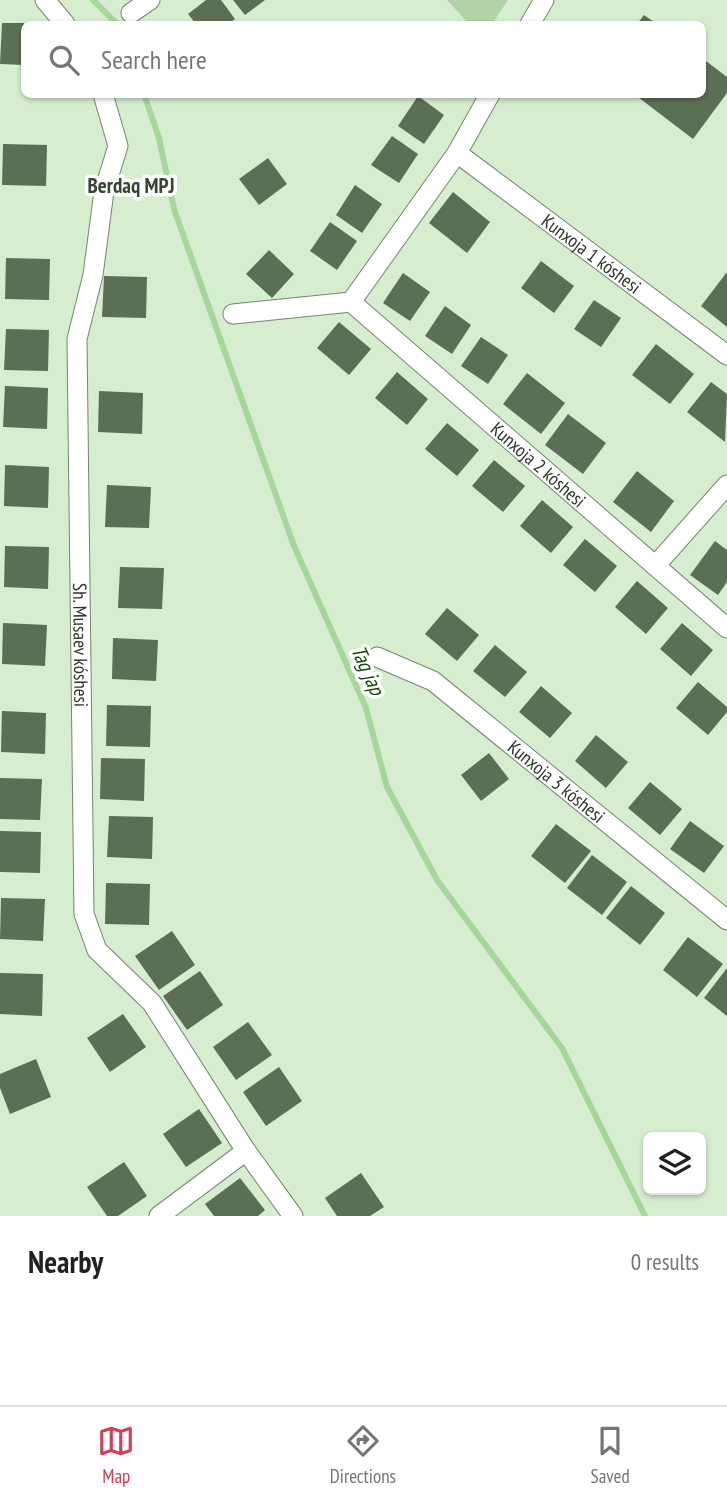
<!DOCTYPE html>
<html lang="en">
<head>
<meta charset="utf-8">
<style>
  :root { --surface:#fff; --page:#f6f6f6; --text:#202124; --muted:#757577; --line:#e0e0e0; --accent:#d0405a }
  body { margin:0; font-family:"PT Sans Narrow",sans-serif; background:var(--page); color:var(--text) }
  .controls { position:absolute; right:21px; bottom:21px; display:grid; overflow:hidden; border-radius:10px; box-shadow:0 2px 5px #0004 }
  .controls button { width:63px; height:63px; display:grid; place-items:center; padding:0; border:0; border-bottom:2px solid var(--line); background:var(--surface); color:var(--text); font:35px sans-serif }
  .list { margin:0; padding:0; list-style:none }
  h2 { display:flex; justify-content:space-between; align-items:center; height:91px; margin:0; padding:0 28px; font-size:30px }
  h2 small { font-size:23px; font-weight:400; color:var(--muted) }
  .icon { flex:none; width:38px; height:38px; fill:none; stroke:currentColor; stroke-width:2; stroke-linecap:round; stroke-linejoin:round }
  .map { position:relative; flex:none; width:727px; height:1216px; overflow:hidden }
  .search { position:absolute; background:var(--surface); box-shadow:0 2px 5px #0004; left:21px; right:21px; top:21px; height:77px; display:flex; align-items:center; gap:18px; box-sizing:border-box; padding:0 24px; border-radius:10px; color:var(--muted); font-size:26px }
  .sheet { height:189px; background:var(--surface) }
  nav { display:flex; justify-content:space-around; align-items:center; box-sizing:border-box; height:98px; border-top:2px solid var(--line); background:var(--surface); font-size:19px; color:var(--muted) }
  nav a { display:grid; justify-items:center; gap:4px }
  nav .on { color:var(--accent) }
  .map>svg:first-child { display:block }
</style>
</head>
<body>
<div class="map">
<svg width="727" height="1216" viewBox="0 0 727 1216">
  <rect width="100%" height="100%" fill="#d6edd0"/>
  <path fill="#b2d2aa" d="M 447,0 L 508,0 L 492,24 L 469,24 Z"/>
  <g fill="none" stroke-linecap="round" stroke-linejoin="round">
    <g stroke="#a6d69a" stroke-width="6">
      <path d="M 93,0 L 117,24"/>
      <path d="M 144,94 L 159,138 L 174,209 L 294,546 L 366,708 L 387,787 L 437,880 L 562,1048 L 645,1216"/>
    </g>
  </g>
  <g fill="#5b6f56">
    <path d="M 206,0 L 221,0 L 235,19 L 228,24 L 196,24 L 188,14 Z"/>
    <path d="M 233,0 L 265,0 L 245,15 Z"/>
    <path d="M 644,15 L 657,24 L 637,24 Z"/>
    <path d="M 2,23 L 24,23 L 24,65 L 0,64 Z"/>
    <path d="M 702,58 L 727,77 L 727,93 L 693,139 L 634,94 L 702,94 Z"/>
    <path d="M 418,96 L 444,115 L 424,144 L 398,126 Z"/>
    <path d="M 392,136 L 418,154 L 399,183 L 371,165 Z"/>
    <path d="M 3,144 L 47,145 L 46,186 L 2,185 Z"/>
    <path d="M 268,158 L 287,184 L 259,205 L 239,179 Z"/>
    <path d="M 355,185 L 382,204 L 362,233 L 336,215 Z"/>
    <path d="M 453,192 L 490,222 L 467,253 L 429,223 Z"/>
    <path d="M 330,222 L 357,241 L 337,270 L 310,251 Z"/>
    <path d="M 269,250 L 294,274 L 272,298 L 246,274 Z"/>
    <path d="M 6,258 L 50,259 L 49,300 L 5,299 Z"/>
    <path d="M 541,261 L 574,286 L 554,313 L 521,288 Z"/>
    <path d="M 727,272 L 727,327 L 701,306 Z"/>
    <path d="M 403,273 L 430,292 L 410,321 L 383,303 Z"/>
    <path d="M 104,276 L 147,277 L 146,318 L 102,317 Z"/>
    <path d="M 594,300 L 621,318 L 601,347 L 574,329 Z"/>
    <path d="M 445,306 L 471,325 L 452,354 L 425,336 Z"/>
    <path d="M 339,322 L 371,349 L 349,375 L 317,348 Z"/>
    <path d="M 6,329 L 49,330 L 48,371 L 4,370 Z"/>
    <path d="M 481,337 L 508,355 L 488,384 L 461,366 Z"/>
    <path d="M 656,344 L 694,374 L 670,404 L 632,375 Z"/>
    <path d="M 397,372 L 428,399 L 407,425 L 375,398 Z"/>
    <path d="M 527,373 L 565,403 L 541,434 L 503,404 Z"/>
    <path d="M 711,382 L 727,394 L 725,442 L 687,412 Z"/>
    <path d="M 5,386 L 48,388 L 47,429 L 3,427 Z"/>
    <path d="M 99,391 L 143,393 L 142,434 L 98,432 Z"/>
    <path d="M 568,414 L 606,443 L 583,474 L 545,445 Z"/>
    <path d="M 447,423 L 479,450 L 457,476 L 425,449 Z"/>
    <path d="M 494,460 L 525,486 L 503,512 L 472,486 Z"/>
    <path d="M 5,465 L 49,467 L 48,508 L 4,506 Z"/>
    <path d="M 637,471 L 674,501 L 651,532 L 613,502 Z"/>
    <path d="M 107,485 L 151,487 L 149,528 L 105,527 Z"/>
    <path d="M 542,500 L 573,527 L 551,553 L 520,526 Z"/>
    <path d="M 585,539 L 617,566 L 595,592 L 563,565 Z"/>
    <path d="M 715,541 L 727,550 L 727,582 L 718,595 L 690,575 Z"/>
    <path d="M 5,546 L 49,547 L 48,589 L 4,587 Z"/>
    <path d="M 120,567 L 164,568 L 162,609 L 118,608 Z"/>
    <path d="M 637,581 L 668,608 L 646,634 L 615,607 Z"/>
    <path d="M 447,608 L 479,635 L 457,661 L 425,634 Z"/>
    <path d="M 3,623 L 47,625 L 45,666 L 2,664 Z"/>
    <path d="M 682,623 L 713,650 L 691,676 L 660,649 Z"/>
    <path d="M 113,638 L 158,640 L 156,681 L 112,679 Z"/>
    <path d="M 495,645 L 527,672 L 505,697 L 473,671 Z"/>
    <path d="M 698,682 L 727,707 L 727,712 L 708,735 L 676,708 Z"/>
    <path d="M 541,686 L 572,713 L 550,738 L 519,712 Z"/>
    <path d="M 107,705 L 151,706 L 150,747 L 106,746 Z"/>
    <path d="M 2,711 L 46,713 L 45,754 L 1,752 Z"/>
    <path d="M 596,735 L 628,762 L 606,788 L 575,761 Z"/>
    <path d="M 489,753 L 509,779 L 481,801 L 461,775 Z"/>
    <path d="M 101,758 L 145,759 L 144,801 L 100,799 Z"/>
    <path d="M 0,778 L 42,779 L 40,820 L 0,819 Z"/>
    <path d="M 650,782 L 682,809 L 660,835 L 628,808 Z"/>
    <path d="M 109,816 L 153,817 L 152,859 L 107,857 Z"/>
    <path d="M 690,821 L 724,846 L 704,873 L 670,849 Z"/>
    <path d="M 556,824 L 591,851 L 565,883 L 531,856 Z"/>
    <path d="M 0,831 L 41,832 L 40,873 L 0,872 Z"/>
    <path d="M 592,855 L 627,882 L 602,915 L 567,888 Z"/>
    <path d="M 106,883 L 150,884 L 149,925 L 105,924 Z"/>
    <path d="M 631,886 L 665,913 L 640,945 L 606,918 Z"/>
    <path d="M 1,898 L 45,899 L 43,941 L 0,939 Z"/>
    <path d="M 172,931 L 195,965 L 159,990 L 135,956 Z"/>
    <path d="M 688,937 L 723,964 L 697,997 L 663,970 Z"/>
    <path d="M 727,968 L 727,1016 L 704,998 Z"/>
    <path d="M 200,971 L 223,1005 L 187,1030 L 163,996 Z"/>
    <path d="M 0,973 L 43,974 L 42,1016 L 0,1014 Z"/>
    <path d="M 123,1014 L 146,1047 L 110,1072 L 87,1038 Z"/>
    <path d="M 248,1022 L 272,1055 L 236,1080 L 213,1047 Z"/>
    <path d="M 36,1059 L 51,1097 L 10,1114 L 0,1088 L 0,1074 Z"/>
    <path d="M 279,1067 L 302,1101 L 266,1126 L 243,1092 Z"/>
    <path d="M 199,1109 L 222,1143 L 186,1167 L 163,1134 Z"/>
    <path d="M 124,1162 L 147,1196 L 118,1216 L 107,1216 L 87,1187 Z"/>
    <path d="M 361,1173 L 384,1207 L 370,1216 L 337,1216 L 325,1198 Z"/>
    <path d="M 240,1178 L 265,1210 L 258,1216 L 214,1216 L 205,1204 Z"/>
  </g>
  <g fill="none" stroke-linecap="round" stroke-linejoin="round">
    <defs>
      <g id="minor">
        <path d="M 45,0 L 65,24"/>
        <path d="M 131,13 L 150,0"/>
        <path d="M 530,24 L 544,0"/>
        <path id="s1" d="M 103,94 L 118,146 L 104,191 L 93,275 L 77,339 L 84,914 L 97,950 L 152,1003 L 246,1151 L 293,1216"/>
        <path id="s2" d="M 457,153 L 727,355"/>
        <path id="s3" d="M 351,302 L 727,628"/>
        <path d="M 233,314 L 351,302 L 457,153 L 490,94"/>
        <path d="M 655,566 L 727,485"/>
        <path id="s4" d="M 377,657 L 433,681 L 727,920"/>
        <path d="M 159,1216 L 246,1151"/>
      </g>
    </defs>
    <use href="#minor" stroke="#72876d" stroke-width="21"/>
    <use href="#minor" stroke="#fff" stroke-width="19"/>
  </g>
  <g text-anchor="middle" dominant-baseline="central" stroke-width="7" stroke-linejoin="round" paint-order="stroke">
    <g font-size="19" fill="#2d362b" stroke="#fff">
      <text stroke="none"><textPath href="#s2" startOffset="168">Kunxoja 1 kóshesi</textPath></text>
      <text stroke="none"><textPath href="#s3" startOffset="248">Kunxoja 2 kóshesi</textPath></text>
      <text stroke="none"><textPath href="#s1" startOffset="558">Sh. Musaev kóshesi</textPath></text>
      <text stroke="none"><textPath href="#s4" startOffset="220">Kunxoja 3 kóshesi</textPath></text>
    </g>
    <g font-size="21" font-weight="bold" fill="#344730" stroke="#fff">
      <text x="131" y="185">Berdaq MPJ</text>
    </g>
    <g font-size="21" font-style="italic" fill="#1b480d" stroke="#fff">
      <text transform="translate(368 670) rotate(66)">Tag jap</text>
    </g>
  </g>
</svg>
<div class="controls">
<button><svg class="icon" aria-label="layers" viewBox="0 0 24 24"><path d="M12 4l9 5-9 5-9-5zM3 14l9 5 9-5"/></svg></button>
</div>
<div class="search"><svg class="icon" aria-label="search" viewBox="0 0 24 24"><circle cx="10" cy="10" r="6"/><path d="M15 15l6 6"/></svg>Search here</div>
</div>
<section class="sheet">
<h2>Nearby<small>0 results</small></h2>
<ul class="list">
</ul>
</section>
<nav>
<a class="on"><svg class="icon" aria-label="map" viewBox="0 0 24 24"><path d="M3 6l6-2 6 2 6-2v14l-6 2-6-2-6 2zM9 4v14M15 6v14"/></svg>Map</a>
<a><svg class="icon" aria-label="directions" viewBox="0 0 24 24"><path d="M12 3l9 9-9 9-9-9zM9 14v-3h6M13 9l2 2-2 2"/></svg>Directions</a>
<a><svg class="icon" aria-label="saved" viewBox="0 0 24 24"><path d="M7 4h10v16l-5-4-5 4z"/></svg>Saved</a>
</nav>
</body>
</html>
